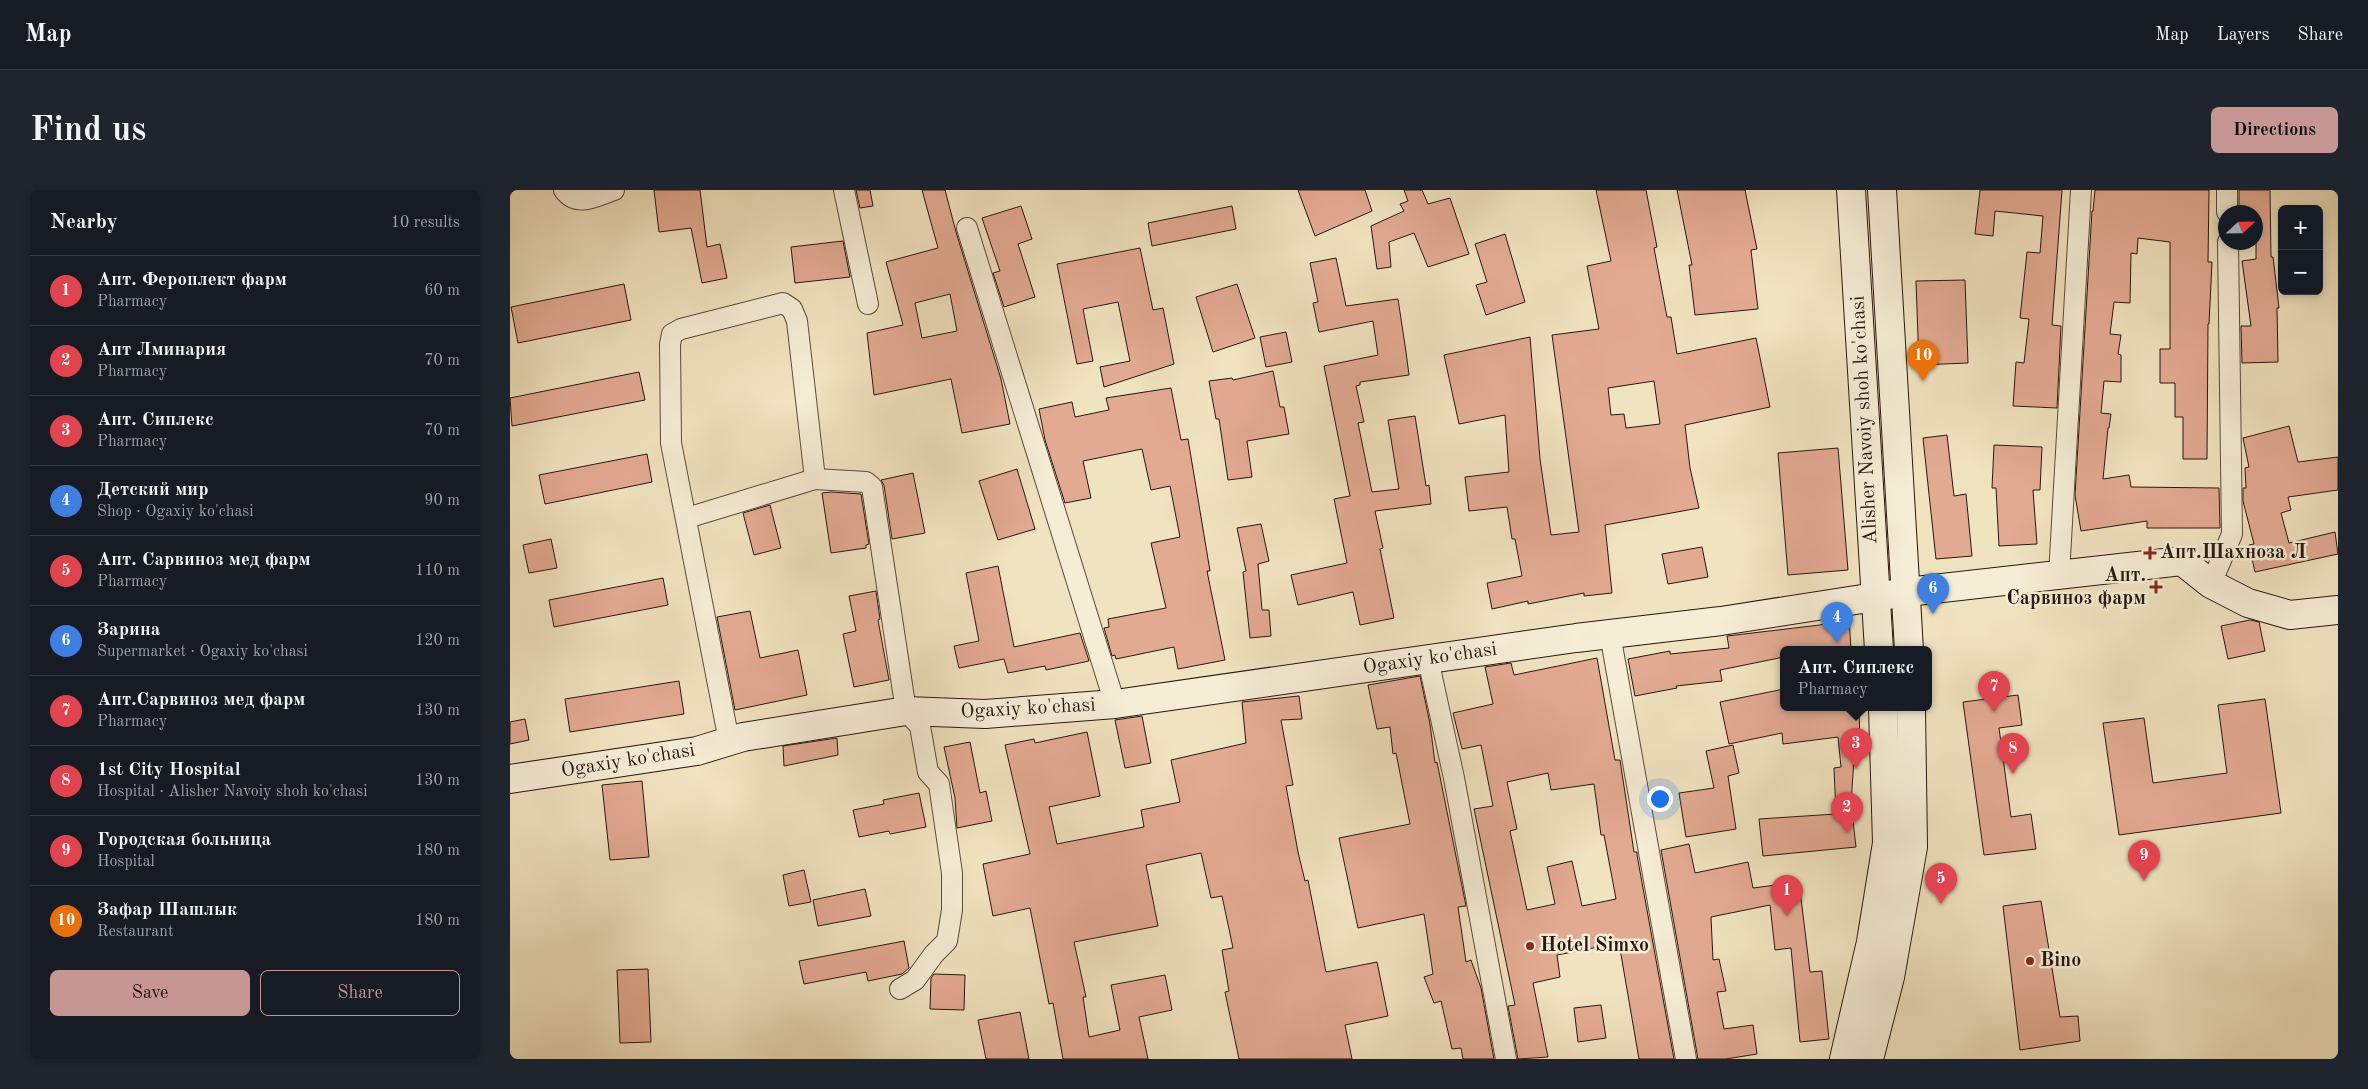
<!DOCTYPE html>
<html lang="en">
<head>
<meta charset="utf-8">
<style>
  :root { --surface:#171b24; --page:#20242c; --text:#f1f3f6; --muted:#9ea1a6; --line:#363941; --accent:#c59692 }
  body { margin:0; font-family:"Old Standard TT",serif; background:var(--page); color:var(--text) }
  .controls { position:absolute; right:15px; top:15px; display:grid; overflow:hidden; border-radius:8px; box-shadow:0 2px 8px #0003 }
  .controls button { width:45px; height:45px; display:grid; place-items:center; padding:0; border:0; border-bottom:1px solid var(--line); background:var(--surface); color:var(--text); font:25px sans-serif }
  .compass { position:absolute; left:1708px; top:15px; width:45px; height:45px; border-radius:50%; background:var(--surface); box-shadow:0 2px 8px #0003; rotate:68deg }
  .you { position:absolute; left:1149px; top:608px; width:18px; height:18px; margin:-12px; border:4px solid #fff; border-radius:50%; background:#1a73e8; box-shadow:0 0 0 8px #1a73e833 }
  .badge { display:grid; place-items:center; width:32px; height:32px; border-radius:50%; background:var(--accent); color:#fff; font-size:16px; font-weight:700 }
  .pin { position:absolute; translate:-50% -41px; filter:drop-shadow(0 1px 2px #0008) }
  .pin::after { content:''; position:absolute; top:26px; width:18px; height:15px; background:inherit; clip-path:polygon(0 0,100% 0,50% 100%) }
  .popup { position:absolute; left:1270px; top:456px; width:152px; height:65px; box-sizing:border-box; display:grid; place-content:center; border-radius:8px; background:var(--surface); filter:drop-shadow(0 1px 4px #0005); font-size:16px; white-space:nowrap; color:var(--muted) }
  .popup b { font-size:19px; color:var(--text) }
  .popup::after { content:''; position:absolute; left:50%; top:100%; margin-left:-10px; border:10px solid transparent; border-top-color:var(--surface) }
  .list { margin:0; padding:0; list-style:none }
  h2 { display:flex; justify-content:space-between; align-items:center; height:65px; margin:0; padding:0 20px; font-size:21px }
  h2 small { font-size:16px; font-weight:400; color:var(--muted) }
  .list li { display:grid; grid-template-columns:32px 1fr auto; gap:15px; align-items:center; box-sizing:border-box; height:70px; padding:0 20px; border-top:1px solid var(--line) }
  .list b { display:block; font-size:19px; white-space:nowrap }
  .list p { margin:0; font-size:16px; white-space:nowrap; color:var(--muted) }
  .list em { font-size:16px; font-style:normal; color:var(--muted) }
  .actions { display:flex; gap:10px; padding:15px 20px }
  .actions a { flex:1; padding:11px 0; border:1px solid var(--accent); border-radius:8px; text-align:center; font-size:18px; color:var(--accent) }
  .actions .main { background:var(--accent); color:#111 }
  .map { position:relative; flex:none; width:1828px; height:869px; overflow:hidden; border-radius:8px }
  header { display:flex; align-items:center; gap:30px; box-sizing:border-box; height:70px; padding:0 25px; background:var(--surface); border-bottom:1px solid var(--line) }
  header strong { font-size:24px }
  nav { display:flex; gap:28px; margin-inline-start:auto; font-size:18px }
  .intro { display:flex; align-items:center; justify-content:space-between; box-sizing:border-box; height:120px; padding:0 30px }
  h1 { margin:0; font-size:35px }
  .button { padding:12px 22px; border-radius:8px; background:var(--accent); color:#111; font-size:18px; font-weight:700 }
  main { display:flex; gap:30px; padding:0 30px }
  aside { flex:1; background:var(--surface); border-radius:8px; box-shadow:0 2px 8px #0003 }
  .map>svg:first-child { display:block }
</style>
</head>
<body>
<header>
<strong>Map</strong>
<nav><a>Map</a><a>Layers</a><a>Share</a></nav>
</header>
<div class="intro"><h1>Find us</h1><a class="button">Directions</a></div>
<main>
<aside>
<h2>Nearby<small>10 results</small></h2>
<ul class="list">
<li><span class="badge" style="background:#e0444e">1</span><div><b>Апт. Фероплект фарм</b><p>Pharmacy</p></div><em>60 m</em></li>
<li><span class="badge" style="background:#e0444e">2</span><div><b>Апт Лминария</b><p>Pharmacy</p></div><em>70 m</em></li>
<li><span class="badge" style="background:#e0444e">3</span><div><b>Апт. Сиплекс</b><p>Pharmacy</p></div><em>70 m</em></li>
<li><span class="badge" style="background:#3f7fe0">4</span><div><b>Детский мир</b><p>Shop · Ogaxiy ko'chasi</p></div><em>90 m</em></li>
<li><span class="badge" style="background:#e0444e">5</span><div><b>Апт. Сарвиноз мед фарм</b><p>Pharmacy</p></div><em>110 m</em></li>
<li><span class="badge" style="background:#3f7fe0">6</span><div><b>Зарина</b><p>Supermarket · Ogaxiy ko'chasi</p></div><em>120 m</em></li>
<li><span class="badge" style="background:#e0444e">7</span><div><b>Апт.Сарвиноз мед фарм</b><p>Pharmacy</p></div><em>130 m</em></li>
<li><span class="badge" style="background:#e0444e">8</span><div><b>1st City Hospital</b><p>Hospital · Alisher Navoiy shoh ko'chasi</p></div><em>130 m</em></li>
<li><span class="badge" style="background:#e0444e">9</span><div><b>Городская больница</b><p>Hospital</p></div><em>180 m</em></li>
<li><span class="badge" style="background:#e8710a">10</span><div><b>Зафар Шашлык</b><p>Restaurant</p></div><em>180 m</em></li>
</ul>
<div class="actions"><a class="main">Save</a><a>Share</a></div>
</aside>
<div class="map">
<svg width="1828" height="869" viewBox="0 0 1828 869">
  <rect width="100%" height="100%" fill="#f0e3bf"/>
  <filter id="stains"><feTurbulence type="fractalNoise" baseFrequency=".004" numOctaves="4"/><feColorMatrix values="0 0 0 0 .2 0 0 0 0 .09 0 0 0 0 .02 0 0 0 .5 -.17"/></filter>
  <radialGradient id="worn" r=".72"><stop offset=".6" stop-color="#630" stop-opacity="0"/><stop offset="1" stop-color="#630" stop-opacity=".3"/></radialGradient>
  <g fill="#e3aa92" stroke="#29170d" fill-rule="evenodd">
    <path d="M 144,0 L 190,0 L 197,57 L 210,54 L 217,88 L 192,93 L 181,38 L 149,42 Z"/>
    <path d="M 346,0 L 360,0 L 363,16 L 350,18 Z"/>
    <path d="M 412,0 L 435,0 L 446,42 L 491,189 L 500,234 L 452,243 L 441,189 L 364,205 L 357,143 L 393,135 L 376,72 L 428,58 ZM 440,104 L 447,141 L 412,148 L 405,113 Z"/>
    <path d="M 788,0 L 855,0 L 862,21 L 805,46 Z"/>
    <path d="M 894,0 L 912,0 L 918,14 L 940,8 L 959,64 L 918,77 L 904,43 L 879,52 L 881,77 L 867,79 L 861,36 L 894,21 L 890,14 L 898,11 Z"/>
    <path d="M 1086,0 L 1136,0 L 1147,57 L 1144,58 L 1157,127 L 1161,127 L 1167,164 L 1246,148 L 1260,217 L 1175,235 L 1180,278 L 1189,318 L 1095,335 L 1102,403 L 1074,406 L 1074,403 L 1018,414 L 1018,411 L 982,419 L 977,393 L 1012,386 L 1005,349 L 1002,349 L 997,317 L 959,321 L 955,287 L 999,282 L 995,225 L 949,234 L 934,165 L 1020,147 L 1030,269 L 1041,345 L 1069,342 L 1042,145 L 1089,139 L 1077,76 L 1101,71 ZM 1144,191 L 1150,234 L 1116,238 L 1114,224 L 1101,225 L 1098,198 Z"/>
    <path d="M 1167,0 L 1235,0 L 1247,59 L 1241,60 L 1248,119 L 1185,125 L 1179,75 L 1182,75 Z"/>
    <path d="M 1470,0 L 1552,0 L 1542,135 L 1551,136 L 1547,218 L 1503,216 L 1506,172 L 1514,173 L 1519,129 L 1510,128 L 1517,62 L 1530,63 L 1533,26 L 1485,21 L 1483,46 L 1465,44 Z"/>
    <path d="M 1585,0 L 1699,0 L 1698,72 L 1702,72 L 1699,134 L 1698,134 L 1697,269 L 1673,269 L 1673,227 L 1665,227 L 1665,193 L 1650,193 L 1650,159 L 1660,159 L 1660,52 L 1628,48 L 1627,64 L 1621,63 L 1620,113 L 1604,112 L 1600,144 L 1611,145 L 1608,164 L 1611,165 L 1611,192 L 1594,191 L 1591,223 L 1601,224 L 1599,238 L 1598,238 L 1593,289 L 1619,285 L 1621,297 L 1709,298 L 1710,338 L 1637,338 L 1637,331 L 1571,341 L 1565,305 L 1582,21 L 1583,21 Z"/>
    <path d="M 1729,0 L 1760,0 L 1761,67 L 1763,67 L 1769,118 L 1767,118 L 1768,172 L 1732,173 L 1731,136 L 1741,136 L 1732,71 L 1746,69 L 1746,22 L 1729,22 Z"/>
    <path d="M 511,16 L 522,49 L 508,54 L 525,107 L 494,117 L 483,83 L 490,81 L 472,28 Z"/>
    <path d="M 722,16 L 726,39 L 642,56 L 638,33 Z"/>
    <path d="M 995,44 L 1015,112 L 976,125 L 966,95 L 977,92 L 965,54 Z"/>
    <path d="M 333,51 L 340,87 L 285,93 L 281,57 Z"/>
    <path d="M 630,58 L 643,120 L 653,118 L 664,174 L 594,197 L 590,177 L 620,171 L 608,112 L 573,119 L 583,171 L 567,174 L 547,74 Z"/>
    <path d="M 826,68 L 836,116 L 888,109 L 896,162 L 899,185 L 850,192 L 850,195 L 846,196 L 854,232 L 848,233 L 862,302 L 889,299 L 878,230 L 905,226 L 916,296 L 919,295 L 921,314 L 865,321 L 873,358 L 870,359 L 884,428 L 850,435 L 843,402 L 788,415 L 781,385 L 837,373 L 824,309 L 840,306 L 814,176 L 868,165 L 863,131 L 809,142 L 803,113 L 808,112 L 800,73 Z"/>
    <path d="M 1455,90 L 1458,173 L 1409,175 L 1406,91 Z"/>
    <path d="M 114,94 L 121,130 L 8,153 L 1,117 Z"/>
    <path d="M 727,94 L 745,148 L 703,162 L 686,107 Z"/>
    <path d="M 776,142 L 782,172 L 756,177 L 750,147 Z"/>
    <path d="M 763,181 L 770,217 L 774,217 L 779,244 L 737,251 L 742,287 L 718,290 L 709,229 L 706,229 L 699,191 L 722,188 L 723,190 Z"/>
    <path d="M 129,182 L 135,210 L 2,236 L 0,208 Z"/>
    <path d="M 661,198 L 671,250 L 678,249 L 700,381 L 697,381 L 715,470 L 668,479 L 664,457 L 606,469 L 605,465 L 602,466 L 594,438 L 599,437 L 598,429 L 656,418 L 641,353 L 670,347 L 660,296 L 641,300 L 632,259 L 573,271 L 581,308 L 555,313 L 535,250 L 529,219 L 562,212 L 565,227 L 599,220 L 596,208 Z"/>
    <path d="M 1779,236 L 1788,272 L 1828,267 L 1828,300 L 1778,307 L 1781,320 L 1771,323 L 1779,353 L 1825,342 L 1828,364 L 1745,382 L 1739,355 L 1744,354 L 1733,311 L 1733,298 L 1736,298 L 1735,278 L 1739,277 L 1733,248 Z"/>
    <path d="M 1437,245 L 1444,306 L 1456,304 L 1462,366 L 1426,369 L 1413,248 Z"/>
    <path d="M 1484,255 L 1532,257 L 1530,300 L 1523,300 L 1527,354 L 1489,356 L 1486,298 L 1482,298 Z"/>
    <path d="M 1328,258 L 1338,380 L 1278,385 L 1268,263 Z"/>
    <path d="M 137,264 L 142,292 L 35,314 L 29,285 Z"/>
    <path d="M 507,279 L 525,339 L 488,350 L 469,291 Z"/>
    <path d="M 403,283 L 415,343 L 382,349 L 374,295 L 371,290 Z"/>
    <path d="M 321,302 L 351,304 L 359,354 L 356,355 L 356,358 L 321,363 L 312,303 Z"/>
    <path d="M 260,315 L 271,358 L 244,365 L 233,323 Z"/>
    <path d="M 751,334 L 759,371 L 748,374 L 752,420 L 759,420 L 761,446 L 740,448 L 733,382 L 736,381 L 727,338 Z"/>
    <path d="M 41,349 L 47,378 L 19,383 L 13,355 Z"/>
    <path d="M 1192,357 L 1198,387 L 1158,394 L 1152,364 Z"/>
    <path d="M 488,376 L 504,457 L 570,443 L 579,471 L 536,480 L 535,476 L 498,483 L 494,469 L 449,478 L 444,456 L 469,451 L 456,383 Z"/>
    <path d="M 153,388 L 158,415 L 44,437 L 39,410 Z"/>
    <path d="M 366,401 L 370,429 L 368,430 L 379,490 L 344,497 L 333,444 L 346,441 L 339,406 Z"/>
    <path d="M 240,421 L 250,468 L 288,460 L 297,505 L 225,520 L 207,427 Z"/>
    <path d="M 1339,427 L 1341,460 L 1274,460 L 1274,467 L 1210,480 L 1212,491 L 1166,496 L 1167,498 L 1125,506 L 1118,469 L 1160,461 L 1160,464 L 1219,458 L 1217,446 L 1310,435 Z"/>
    <path d="M 1740,430 L 1749,432 L 1755,461 L 1718,469 L 1711,436 Z"/>
    <path d="M 1087,468 L 1105,570 L 1110,570 L 1124,662 L 1127,662 L 1127,665 L 1164,869 L 1129,869 L 1109,753 L 1047,765 L 1050,787 L 1023,793 L 1038,867 L 1008,869 L 998,816 L 1005,815 L 964,619 L 983,616 L 971,555 L 952,559 L 943,523 L 983,514 L 975,477 L 1001,473 L 1004,485 ZM 1038,583 L 1041,600 L 1084,594 L 1091,645 L 1094,645 L 1106,709 L 1072,716 L 1062,671 L 1037,677 L 1045,714 L 1017,720 L 1000,641 L 1007,639 L 997,592 Z"/>
    <path d="M 910,486 L 920,534 L 925,573 L 927,572 L 956,716 L 948,717 L 956,772 L 961,770 L 971,798 L 984,869 L 953,869 L 951,858 L 942,859 L 931,811 L 924,813 L 914,787 L 923,784 L 914,724 L 848,738 L 829,648 L 900,634 L 886,563 L 883,564 L 880,537 L 867,539 L 858,495 Z"/>
    <path d="M 169,491 L 174,524 L 60,542 L 55,509 Z"/>
    <path d="M 1274,499 L 1274,518 L 1349,518 L 1350,555 L 1345,555 L 1341,613 L 1346,657 L 1253,666 L 1249,629 L 1326,624 L 1324,578 L 1331,577 L 1328,547 L 1273,554 L 1272,543 L 1219,554 L 1210,512 Z"/>
    <path d="M 1508,505 L 1512,535 L 1489,538 L 1501,627 L 1521,624 L 1526,659 L 1474,665 L 1453,512 Z"/>
    <path d="M 789,506 L 792,529 L 771,530 L 783,595 L 776,596 L 788,662 L 795,691 L 798,690 L 816,782 L 867,772 L 878,826 L 835,835 L 842,869 L 729,869 L 715,802 L 719,801 L 712,760 L 723,758 L 712,706 L 701,708 L 691,663 L 636,675 L 648,736 L 564,752 L 576,807 L 573,807 L 579,847 L 610,840 L 601,795 L 655,785 L 662,820 L 629,827 L 638,869 L 553,869 L 543,813 L 539,814 L 520,718 L 483,726 L 473,674 L 520,664 L 495,555 L 524,549 L 525,553 L 577,542 L 590,606 L 539,617 L 547,654 L 634,637 L 631,620 L 670,612 L 661,570 L 736,553 L 732,512 Z"/>
    <path d="M 1755,509 L 1771,623 L 1609,645 L 1593,533 L 1634,528 L 1643,593 L 1717,583 L 1708,515 Z"/>
    <path d="M 632,526 L 641,573 L 615,578 L 605,530 Z"/>
    <path d="M 15,529 L 19,550 L 0,554 L 0,532 Z"/>
    <path d="M 327,548 L 328,565 L 274,576 L 273,556 Z"/>
    <path d="M 460,552 L 470,603 L 476,601 L 482,631 L 447,638 L 445,608 L 434,557 Z"/>
    <path d="M 1223,555 L 1229,583 L 1218,586 L 1226,639 L 1176,647 L 1169,603 L 1204,598 L 1196,561 Z"/>
    <path d="M 132,591 L 139,667 L 100,670 L 92,595 Z"/>
    <path d="M 409,603 L 416,637 L 380,644 L 379,641 L 349,647 L 343,620 L 374,614 L 373,610 Z"/>
    <path d="M 1179,654 L 1185,683 L 1238,672 L 1243,698 L 1289,692 L 1300,782 L 1312,781 L 1319,849 L 1290,852 L 1281,758 L 1265,760 L 1260,715 L 1201,727 L 1203,770 L 1209,769 L 1216,801 L 1207,802 L 1214,839 L 1243,835 L 1247,864 L 1216,869 L 1188,869 L 1151,660 Z"/>
    <path d="M 294,680 L 301,712 L 279,716 L 273,685 Z"/>
    <path d="M 355,699 L 361,726 L 308,736 L 303,710 Z"/>
    <path d="M 1531,711 L 1550,827 L 1568,826 L 1570,851 L 1510,860 L 1493,716 Z"/>
    <path d="M 394,751 L 399,778 L 392,784 L 358,791 L 356,782 L 294,794 L 289,771 Z"/>
    <path d="M 138,779 L 141,852 L 110,853 L 107,780 Z"/>
    <path d="M 424,784 L 455,785 L 454,820 L 420,819 L 421,788 Z"/>
    <path d="M 1091,815 L 1096,848 L 1068,852 L 1064,818 Z"/>
    <path d="M 510,822 L 519,869 L 476,869 L 468,830 Z"/>
  </g>
  <g fill="none" stroke-linecap="round" stroke-linejoin="round">
    <defs>
      <g id="street">
        <path d="M 54,0 C 67,18 86,6 104,0"/>
        <path d="M 334,0 L 358,114"/>
        <path d="M 1717,0 L 1717,22"/>
        <path d="M 457,38 L 605,514"/>
        <path d="M 305,289 L 356,292 L 362,297 L 396,521 L 410,536 L 418,582 L 429,594 L 442,683 L 442,720 L 437,751 L 424,764 L 405,790 L 390,799"/>
        <path d="M 177,328 L 305,289 L 287,131 L 282,119 L 273,113 L 171,139 L 162,144 L 160,154 L 161,253 L 219,551"/>
        <path d="M 1549,385 L 1571,0"/>
        <path d="M 1701,394 L 1722,344 L 1718,52"/>
        <path d="M 1100,444 L 1176,869"/>
        <path d="M 918,469 L 944,588 L 996,869"/>
      </g>
      <g id="secondary">
        <path d="M 1341,0 L 1369,460"/>
        <path d="M 1372,0 L 1399,460"/>
        <path d="M 0,589 L 187,561 L 233,547 L 396,521 L 475,524 L 605,514 L 1066,448 L 1211,431 L 1397,402 L 1672,371 L 1701,394 L 1738,413 L 1780,425 L 1828,420"/>
        <path d="M 1334,869 L 1361,752 L 1377,653 L 1373,518"/>
        <path d="M 1359,869 L 1380,787 L 1403,657 L 1401,518"/>
      </g>
    </defs>
    <use href="#street" stroke="#5b4a3a" stroke-width="22"/>
    <use href="#secondary" stroke="#29170d" stroke-width="30"/>
    <use href="#street" stroke="#f5edd5" stroke-width="20"/>
    <use href="#secondary" stroke="#f5edd5" stroke-width="28"/>
  </g>
  <g fill="#8f2418" stroke="#f5edd5" stroke-width="2">
    <path d="M1637.5 355.5h5v5h5v5h-5v5h-5v-5h-5v-5h5z"/>
    <path d="M1643.5 389.5h5v5h5v5h-5v5h-5v-5h-5v-5h5z"/>
    <circle cx="1020" cy="756" r="5"/>
    <circle cx="1520" cy="771" r="5"/>
  </g>
  <g text-anchor="middle" dominant-baseline="central" stroke-width="5" stroke-linejoin="round" paint-order="stroke">
    <g font-size="20" fill="#29170d" stroke="#f5edd5">
      <text transform="translate(1355 230) rotate(-93)">Alisher Navoiy shoh ko'chasi</text>
      <text transform="translate(920 469) rotate(-8)">Ogaxiy ko'chasi</text>
      <text transform="translate(518 519) rotate(-3)">Ogaxiy ko'chasi</text>
      <text transform="translate(118 571) rotate(-9)">Ogaxiy ko'chasi</text>
    </g>
    <g font-size="20" font-weight="bold" fill="#29170d" stroke="#f5edd5" text-anchor="start">
      <text x="1650" y="363">Апт.Шахноза Л</text>
      <text x="1636" y="386" text-anchor="end">Апт.<tspan x="1636" dy="23">Сарвиноз фарм</tspan></text>
      <text x="1030" y="756">Hotel Simxo</text>
      <text x="1530" y="771">Bino</text>
    </g>
  </g>
  <rect width="100%" height="100%" filter="url(#stains)"/>
  <rect width="100%" height="100%" fill="url(#worn)"/>
</svg>
<div class="controls">
<button>+</button>
<button>−</button>
</div>
<svg class="compass" viewBox="-18 -18 36 36"><path d="M0-13l5 13h-10z" fill="#e53935"/><path d="M0 13l5-13h-10z" fill="#9ea1a6"/></svg>
<div class="you"></div>
<div class="pin badge" style="left:1277px;top:726px;background:#e0444e">1</div>
<div class="pin badge" style="left:1337px;top:643px;background:#e0444e">2</div>
<div class="pin badge" style="left:1346px;top:579px;background:#e0444e">3</div>
<div class="popup"><b>Апт. Сиплекс</b>Pharmacy</div>
<div class="pin badge" style="left:1327px;top:453px;background:#3f7fe0">4</div>
<div class="pin badge" style="left:1431px;top:714px;background:#e0444e">5</div>
<div class="pin badge" style="left:1423px;top:424px;background:#3f7fe0">6</div>
<div class="pin badge" style="left:1484px;top:522px;background:#e0444e">7</div>
<div class="pin badge" style="left:1503px;top:584px;background:#e0444e">8</div>
<div class="pin badge" style="left:1634px;top:691px;background:#e0444e">9</div>
<div class="pin badge" style="left:1413px;top:191px;background:#e8710a">10</div>
</div>
</main>
</body>
</html>
